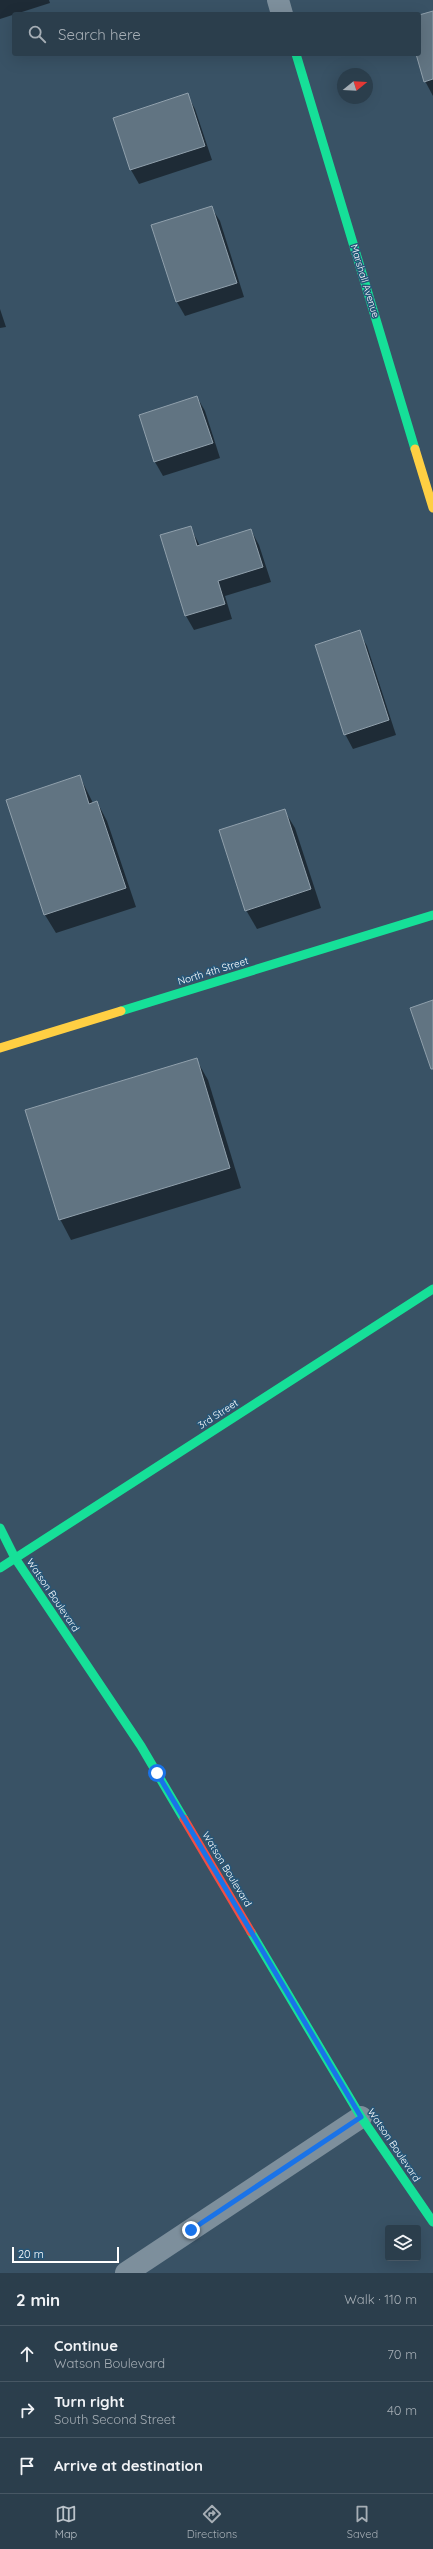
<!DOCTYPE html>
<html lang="en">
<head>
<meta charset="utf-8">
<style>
  :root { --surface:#2b3e4c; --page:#374956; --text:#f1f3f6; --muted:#a6aeb5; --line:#475764; --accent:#bac2c9 }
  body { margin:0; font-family:Quicksand,sans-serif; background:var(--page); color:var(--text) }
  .controls { position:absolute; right:12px; bottom:12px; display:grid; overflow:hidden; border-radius:4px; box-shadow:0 4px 16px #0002 }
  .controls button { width:36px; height:36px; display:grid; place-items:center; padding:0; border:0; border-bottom:1px solid var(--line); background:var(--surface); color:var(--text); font:20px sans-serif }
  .compass { position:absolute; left:337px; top:68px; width:36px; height:36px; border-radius:50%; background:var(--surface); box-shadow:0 4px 16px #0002; rotate:72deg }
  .scale { position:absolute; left:12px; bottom:10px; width:107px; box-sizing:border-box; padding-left:4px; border:2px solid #fff; border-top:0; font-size:11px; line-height:14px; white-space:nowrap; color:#fff; -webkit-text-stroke:3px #265678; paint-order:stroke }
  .stop { position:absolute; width:12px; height:12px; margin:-9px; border:3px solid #1a73e8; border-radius:50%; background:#fff }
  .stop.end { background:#1a73e8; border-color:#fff; box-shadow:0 1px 4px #0008 }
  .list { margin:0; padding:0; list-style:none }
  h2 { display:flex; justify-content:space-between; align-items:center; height:52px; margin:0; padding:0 16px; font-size:17px }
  h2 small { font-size:13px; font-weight:400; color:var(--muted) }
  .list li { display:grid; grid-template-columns:26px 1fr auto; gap:12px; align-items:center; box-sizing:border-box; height:56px; padding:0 16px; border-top:1px solid var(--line) }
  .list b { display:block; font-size:15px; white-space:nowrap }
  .list p { margin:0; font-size:13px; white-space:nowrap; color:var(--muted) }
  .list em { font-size:13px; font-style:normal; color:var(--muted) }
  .icon { flex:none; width:22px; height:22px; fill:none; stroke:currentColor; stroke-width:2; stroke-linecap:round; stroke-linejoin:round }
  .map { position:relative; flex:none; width:433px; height:2273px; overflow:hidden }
  .search { position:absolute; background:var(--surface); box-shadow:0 4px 16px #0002; left:12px; right:12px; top:12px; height:44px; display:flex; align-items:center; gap:10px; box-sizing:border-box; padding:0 14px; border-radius:4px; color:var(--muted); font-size:15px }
  .sheet { height:220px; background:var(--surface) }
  nav { display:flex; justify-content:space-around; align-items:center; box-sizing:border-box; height:56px; border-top:1px solid var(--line); background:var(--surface); font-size:11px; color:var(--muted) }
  nav a { display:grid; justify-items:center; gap:2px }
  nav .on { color:var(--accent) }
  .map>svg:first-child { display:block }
</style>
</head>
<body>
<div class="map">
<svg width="433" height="2273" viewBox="0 0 433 2273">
  <rect width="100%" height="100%" fill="#395265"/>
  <g fill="#0007">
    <path d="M 0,0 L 49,0 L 50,3 L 0,19 Z"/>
    <path d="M 433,12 L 433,96 L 425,81 L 417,54 L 419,54 L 419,16 Z"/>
    <path d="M 187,94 L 195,109 L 212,160 L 139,184 L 131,170 Z"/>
    <path d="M 211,207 L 220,221 L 244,297 L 185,316 L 177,302 L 152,226 Z"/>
    <path d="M 0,309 L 6,327 L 0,328 Z"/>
    <path d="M 197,397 L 205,411 L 220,458 L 163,476 L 155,462 L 140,415 Z"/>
    <path d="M 190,527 L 200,546 L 251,530 L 259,545 L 271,582 L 225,596 L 232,619 L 194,630 L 186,616 Z"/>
    <path d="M 359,632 L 367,646 L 396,735 L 353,749 L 345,734 Z"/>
    <path d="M 80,777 L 93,803 L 97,802 L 107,821 L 136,907 L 56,933 L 45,915 L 8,801 Z"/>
    <path d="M 284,810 L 295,828 L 321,908 L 257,929 L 246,910 Z"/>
    <path d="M 196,1059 L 208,1080 L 241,1188 L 71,1240 L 60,1219 Z"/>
  </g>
  <g fill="#617482" stroke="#90a0ac">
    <path d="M 433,11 L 433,79 L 424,82 L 416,54 L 419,54 L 419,15 Z"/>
    <path d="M 188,93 L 205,146 L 130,170 L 113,118 Z"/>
    <path d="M 212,206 L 237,283 L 176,302 L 151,225 Z"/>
    <path d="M 197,396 L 213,443 L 154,462 L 139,415 Z"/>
    <path d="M 191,526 L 197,546 L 251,529 L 263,567 L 218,581 L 225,604 L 185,616 L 160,535 Z"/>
    <path d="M 360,630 L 389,720 L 344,735 L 315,645 Z"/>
    <path d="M 80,775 L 89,804 L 97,801 L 126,888 L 44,915 L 6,800 Z"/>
    <path d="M 285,809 L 311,889 L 245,911 L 219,830 Z"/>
    <path d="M 433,1000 L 433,1069 L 431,1069 L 410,1008 Z"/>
    <path d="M 197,1058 L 230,1168 L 59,1220 L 25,1110 Z"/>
  </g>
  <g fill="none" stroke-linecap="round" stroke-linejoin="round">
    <g stroke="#7d8f9c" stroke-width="22">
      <path d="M 278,0 L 282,14"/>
      <path d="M 126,2273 L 361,2117"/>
    </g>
    <g stroke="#16e098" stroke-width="9">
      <path d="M 296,54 L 415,449"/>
      <path d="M 121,1011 L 433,915"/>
      <path d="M 0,1528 L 15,1558 L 141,1746 L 184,1819"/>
      <path d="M 0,1568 L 433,1289"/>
      <path d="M 251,1932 L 361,2117 L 433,2222"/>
    </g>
    <g stroke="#ffcf43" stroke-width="9">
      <path d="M 415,449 L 433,508"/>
      <path d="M 0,1048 L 121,1011"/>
    </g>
    <path stroke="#f24e42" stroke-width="9" d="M 184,1819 L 251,1932"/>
  </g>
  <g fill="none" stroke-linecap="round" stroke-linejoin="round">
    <path stroke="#1a73e8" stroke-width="5" d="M 157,1773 L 361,2117 L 191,2230"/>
  </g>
  <g text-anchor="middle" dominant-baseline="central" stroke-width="3" stroke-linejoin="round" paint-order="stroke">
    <g font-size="10" fill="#fff" stroke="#265678">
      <text transform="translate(365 281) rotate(73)">Marshall Avenue</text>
      <text transform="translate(213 971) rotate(-17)">North 4th Street</text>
      <text transform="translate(218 1414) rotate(-33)">3rd Street</text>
      <text transform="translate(53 1595) rotate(56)">Watson Boulevard</text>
      <text transform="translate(227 1869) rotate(59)">Watson Boulevard</text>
      <text transform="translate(394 2145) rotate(56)">Watson Boulevard</text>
    </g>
  </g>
</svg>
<div class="controls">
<button><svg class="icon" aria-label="layers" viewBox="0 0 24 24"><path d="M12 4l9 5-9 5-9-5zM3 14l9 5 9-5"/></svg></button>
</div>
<svg class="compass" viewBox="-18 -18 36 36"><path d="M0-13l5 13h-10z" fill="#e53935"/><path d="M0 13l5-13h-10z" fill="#a6aeb5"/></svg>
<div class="scale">20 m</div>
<div class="stop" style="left:157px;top:1773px"></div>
<div class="stop end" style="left:191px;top:2230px"></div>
<div class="search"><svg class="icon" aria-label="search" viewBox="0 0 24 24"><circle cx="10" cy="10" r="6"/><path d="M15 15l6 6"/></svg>Search here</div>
</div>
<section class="sheet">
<h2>2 min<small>Walk · 110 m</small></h2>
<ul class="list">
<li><svg class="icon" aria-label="ahead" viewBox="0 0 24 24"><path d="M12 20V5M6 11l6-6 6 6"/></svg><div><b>Continue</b><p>Watson Boulevard</p></div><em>70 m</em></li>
<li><svg class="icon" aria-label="right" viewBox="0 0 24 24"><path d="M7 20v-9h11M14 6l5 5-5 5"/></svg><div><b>Turn right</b><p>South Second Street</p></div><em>40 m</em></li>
<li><svg class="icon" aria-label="arrive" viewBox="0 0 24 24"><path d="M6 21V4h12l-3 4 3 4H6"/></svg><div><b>Arrive at destination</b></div></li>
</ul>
</section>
<nav>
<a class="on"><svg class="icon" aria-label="map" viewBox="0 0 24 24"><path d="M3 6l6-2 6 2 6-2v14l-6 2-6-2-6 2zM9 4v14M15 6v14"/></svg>Map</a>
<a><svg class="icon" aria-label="directions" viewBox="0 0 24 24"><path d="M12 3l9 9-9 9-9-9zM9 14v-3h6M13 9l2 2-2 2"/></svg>Directions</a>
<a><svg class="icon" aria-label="saved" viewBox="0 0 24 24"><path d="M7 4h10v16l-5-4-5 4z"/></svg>Saved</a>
</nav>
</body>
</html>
